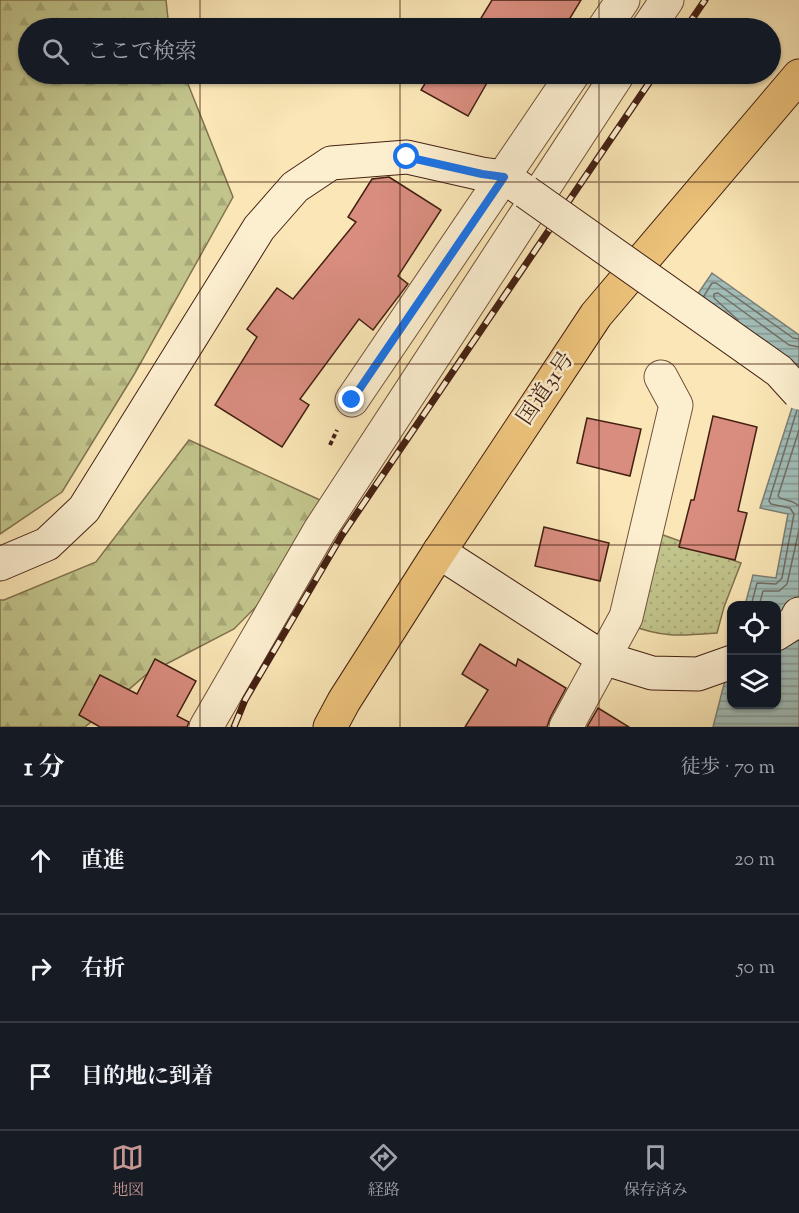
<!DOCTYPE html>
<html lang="ja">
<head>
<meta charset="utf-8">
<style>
  :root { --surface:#171b24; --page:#242831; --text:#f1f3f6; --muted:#9ea1a6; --line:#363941; --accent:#c59692 }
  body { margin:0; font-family:"Sorts Mill Goudy","Noto Serif JP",serif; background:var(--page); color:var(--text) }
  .controls { position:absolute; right:18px; bottom:18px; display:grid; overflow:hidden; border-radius:12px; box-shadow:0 2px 4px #0004 }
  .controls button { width:54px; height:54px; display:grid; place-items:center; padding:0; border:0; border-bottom:2px solid var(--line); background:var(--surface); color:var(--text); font:30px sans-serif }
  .stop { position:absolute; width:18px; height:18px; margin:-14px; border:4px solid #1a73e8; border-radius:50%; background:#fff }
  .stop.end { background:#1a73e8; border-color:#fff; box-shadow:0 2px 6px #0008 }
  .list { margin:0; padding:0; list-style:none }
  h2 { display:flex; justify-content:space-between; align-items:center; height:78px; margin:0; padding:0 24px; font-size:26px }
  h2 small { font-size:20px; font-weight:400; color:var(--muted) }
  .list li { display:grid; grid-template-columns:39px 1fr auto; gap:18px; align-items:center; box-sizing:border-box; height:108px; padding:0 24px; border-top:2px solid var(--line) }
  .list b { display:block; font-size:22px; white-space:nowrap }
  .list em { font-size:20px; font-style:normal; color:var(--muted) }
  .icon { flex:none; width:33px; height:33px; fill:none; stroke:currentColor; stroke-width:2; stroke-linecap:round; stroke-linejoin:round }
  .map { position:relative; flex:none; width:799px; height:727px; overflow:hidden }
  .search { position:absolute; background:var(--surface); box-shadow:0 2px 4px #0004; left:18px; right:18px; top:18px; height:66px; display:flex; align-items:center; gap:15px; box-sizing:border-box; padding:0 21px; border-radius:33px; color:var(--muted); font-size:22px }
  .sheet { height:402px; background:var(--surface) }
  nav { display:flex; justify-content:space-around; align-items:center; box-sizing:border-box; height:84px; border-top:2px solid var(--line); background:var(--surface); font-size:16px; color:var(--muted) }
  nav a { display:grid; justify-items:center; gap:3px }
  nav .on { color:var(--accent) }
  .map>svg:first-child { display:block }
</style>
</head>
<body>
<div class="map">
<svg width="799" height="727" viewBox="0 0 799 727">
  <defs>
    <pattern id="forest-firs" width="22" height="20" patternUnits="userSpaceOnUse" patternTransform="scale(1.5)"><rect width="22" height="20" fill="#c1c48b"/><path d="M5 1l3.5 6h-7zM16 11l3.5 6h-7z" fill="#a7a877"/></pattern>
    <pattern id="park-dots" width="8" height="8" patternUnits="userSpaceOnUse" patternTransform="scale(1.5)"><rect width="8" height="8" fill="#c1c48b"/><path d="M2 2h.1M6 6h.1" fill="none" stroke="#a7a877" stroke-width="1.8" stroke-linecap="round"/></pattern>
    <pattern id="water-rules" width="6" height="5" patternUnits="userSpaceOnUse" patternTransform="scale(1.5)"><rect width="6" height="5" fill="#a1bdb7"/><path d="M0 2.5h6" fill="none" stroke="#859994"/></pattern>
  </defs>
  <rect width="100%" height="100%" fill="#fae6b6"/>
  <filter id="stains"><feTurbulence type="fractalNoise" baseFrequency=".00333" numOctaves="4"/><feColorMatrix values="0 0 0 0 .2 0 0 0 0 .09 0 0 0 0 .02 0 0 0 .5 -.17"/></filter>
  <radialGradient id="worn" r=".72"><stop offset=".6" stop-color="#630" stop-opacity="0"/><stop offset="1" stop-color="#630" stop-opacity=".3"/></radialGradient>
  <g fill="url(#forest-firs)" stroke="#82724f" stroke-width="1.5">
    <path d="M 0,0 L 166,0 L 169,28 L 28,28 L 28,74 L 184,74 L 233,197 L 135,373 L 62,492 L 0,534 Z"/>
    <path d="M 189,440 L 320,500 L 306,556 L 234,629 L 147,674 L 85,727 L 0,727 L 0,600 L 4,600 L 96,562 Z"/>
  </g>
  <path fill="url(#park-dots)" stroke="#82724f" stroke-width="1.5" d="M 652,531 L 741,563 L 724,607 L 717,633 C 680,636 663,638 627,624 Z"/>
  <path fill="url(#water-rules)" stroke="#7c7e75" stroke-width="1.5" d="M 712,273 L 799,335 L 799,727 L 713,727 L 731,657 L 732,704 L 776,704 L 776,606 L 745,605 L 753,575 L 776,578 L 788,514 L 760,508 L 797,392 L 695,298 Z"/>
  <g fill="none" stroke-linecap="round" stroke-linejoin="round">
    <g stroke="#726e65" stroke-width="1.5">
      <path d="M 704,296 L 712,283 L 716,283 L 793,338 L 799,339"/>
      <path d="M 738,320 L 714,298 L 714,294 L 718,293 L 789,345 L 799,347"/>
      <path d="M 799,430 L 778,496 L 780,498 L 793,502 L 799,506"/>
      <path d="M 751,606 L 757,583 L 776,584 L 782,578 L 794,514 L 790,508 L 771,504 L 769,501 L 797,410"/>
      <path d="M 759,606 L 763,591 L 779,591 L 787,584 L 799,530"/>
    </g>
  </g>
  <g fill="#d98d7f" stroke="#442013" stroke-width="1.5">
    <path d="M 492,0 L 581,0 L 564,28 L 475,28 Z"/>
    <path d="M 431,74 L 492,74 L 468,116 L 421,90 Z"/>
    <path d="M 389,177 L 441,210 L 398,276 L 408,284 L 373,330 L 359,319 L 300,399 L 309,405 L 282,447 L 215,405 L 257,337 L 247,329 L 277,288 L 293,299 L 356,222 L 348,217 L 372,179 Z"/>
    <path d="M 713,416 L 757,427 L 738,511 L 747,513 L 735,560 L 679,547 L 691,500 L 694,500 Z"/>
    <path d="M 587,418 L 641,429 L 630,476 L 577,463 Z"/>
    <path d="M 544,527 L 609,543 L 600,581 L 535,566 Z"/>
    <path d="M 480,644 L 516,666 L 518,659 L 566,688 L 550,718 L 547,727 L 465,727 L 488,690 L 462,674 Z"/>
    <path d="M 155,659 L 196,681 L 177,716 L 189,722 L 187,727 L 100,727 L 79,715 L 100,675 L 137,694 Z"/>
    <path d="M 598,708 L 629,727 L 587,727 Z"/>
  </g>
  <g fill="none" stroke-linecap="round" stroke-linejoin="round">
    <defs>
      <g id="street">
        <path d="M 604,28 L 623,0"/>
        <path d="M 648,28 L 667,0"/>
        <path d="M 352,400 L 573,74"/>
        <path d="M 206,727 L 320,530 L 618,74"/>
        <path d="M 566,727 L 626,617 L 676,405 L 661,377"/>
      </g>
      <g id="secondary">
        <path d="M 439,552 L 603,658 L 652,673 L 698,674 L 732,662"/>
        <path d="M 0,564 L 47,544 L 84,509 L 259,228 L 295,187 L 331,163 L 407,157 L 482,174 L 504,177 L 526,192"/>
        <path d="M 776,634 L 795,622 L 799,614"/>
      </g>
      <path id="highway" d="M 330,727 L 344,701 L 439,552 L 596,315 L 799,76"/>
    </defs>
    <use href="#street" stroke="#72523c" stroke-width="35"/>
    <use href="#secondary" stroke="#442013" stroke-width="35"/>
    <use href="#highway" stroke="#442013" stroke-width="35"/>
    <path stroke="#442013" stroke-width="4" stroke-dasharray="4.5 3" stroke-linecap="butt" d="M 330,445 L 337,430"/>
    <use href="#street" stroke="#fcefd0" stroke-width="33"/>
    <use href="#secondary" stroke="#fcefd0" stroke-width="33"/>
    <use href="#highway" stroke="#edc37b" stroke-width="33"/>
    <defs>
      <g id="rail">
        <path d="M 686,28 L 705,0"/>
        <path d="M 234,727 L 245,700 L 342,535 L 655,74"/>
      </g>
    </defs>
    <use href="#rail" stroke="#442013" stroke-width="7"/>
    <use href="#rail" stroke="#fcefd0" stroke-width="4.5" stroke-dasharray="14" stroke-linecap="butt"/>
    <defs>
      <path id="secondary-bridge" d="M 526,192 L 779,371 L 799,393"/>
    </defs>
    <use href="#secondary-bridge" stroke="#442013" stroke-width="35" stroke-linecap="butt"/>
    <use href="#secondary-bridge" stroke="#fcefd0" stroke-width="33"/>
  </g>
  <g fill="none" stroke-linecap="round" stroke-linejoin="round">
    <path stroke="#1a73e8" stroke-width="8" d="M 352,400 L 504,177 L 482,174 L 407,157"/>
  </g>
  <path fill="none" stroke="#442013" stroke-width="1.5" stroke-opacity="0.55" d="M 200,0 L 200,28M 400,0 L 400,28M 599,0 L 599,28M 200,74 L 200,727M 400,74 L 400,727M 599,74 L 599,727M 0,182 L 799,182M 0,364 L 799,364M 0,545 L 799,545"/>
  <g text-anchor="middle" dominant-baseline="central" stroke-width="5" stroke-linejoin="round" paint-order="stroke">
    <g font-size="22" fill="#442013" stroke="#fcefd0">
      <text transform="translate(547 389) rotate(-56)">国道31号</text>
    </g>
  </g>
  <rect width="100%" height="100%" filter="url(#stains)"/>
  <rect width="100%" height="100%" fill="url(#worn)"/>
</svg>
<div class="controls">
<button><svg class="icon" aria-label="locate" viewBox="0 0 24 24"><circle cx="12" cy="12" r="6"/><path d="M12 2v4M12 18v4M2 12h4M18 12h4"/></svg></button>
<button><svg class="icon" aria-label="layers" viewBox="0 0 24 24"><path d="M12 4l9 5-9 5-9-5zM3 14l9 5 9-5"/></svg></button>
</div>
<div class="stop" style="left:407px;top:157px"></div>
<div class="stop end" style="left:352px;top:400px"></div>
<div class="search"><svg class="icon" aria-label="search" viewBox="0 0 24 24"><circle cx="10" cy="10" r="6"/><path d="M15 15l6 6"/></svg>ここで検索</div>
</div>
<section class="sheet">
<h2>1 分<small>徒歩 · 70 m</small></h2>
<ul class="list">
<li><svg class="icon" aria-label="ahead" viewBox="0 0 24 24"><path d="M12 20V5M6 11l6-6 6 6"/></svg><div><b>直進</b></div><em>20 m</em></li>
<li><svg class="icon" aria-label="right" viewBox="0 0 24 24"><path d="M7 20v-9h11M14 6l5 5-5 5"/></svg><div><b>右折</b></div><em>50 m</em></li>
<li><svg class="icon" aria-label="arrive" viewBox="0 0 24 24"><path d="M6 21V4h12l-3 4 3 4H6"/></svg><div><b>目的地に到着</b></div></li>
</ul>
</section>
<nav>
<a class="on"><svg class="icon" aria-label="map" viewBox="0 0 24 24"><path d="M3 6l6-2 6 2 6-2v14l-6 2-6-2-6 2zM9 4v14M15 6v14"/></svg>地図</a>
<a><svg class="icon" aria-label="directions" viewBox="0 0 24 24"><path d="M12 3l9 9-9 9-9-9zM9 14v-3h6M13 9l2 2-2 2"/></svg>経路</a>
<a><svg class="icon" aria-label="saved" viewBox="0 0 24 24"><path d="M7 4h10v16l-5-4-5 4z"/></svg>保存済み</a>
</nav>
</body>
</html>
